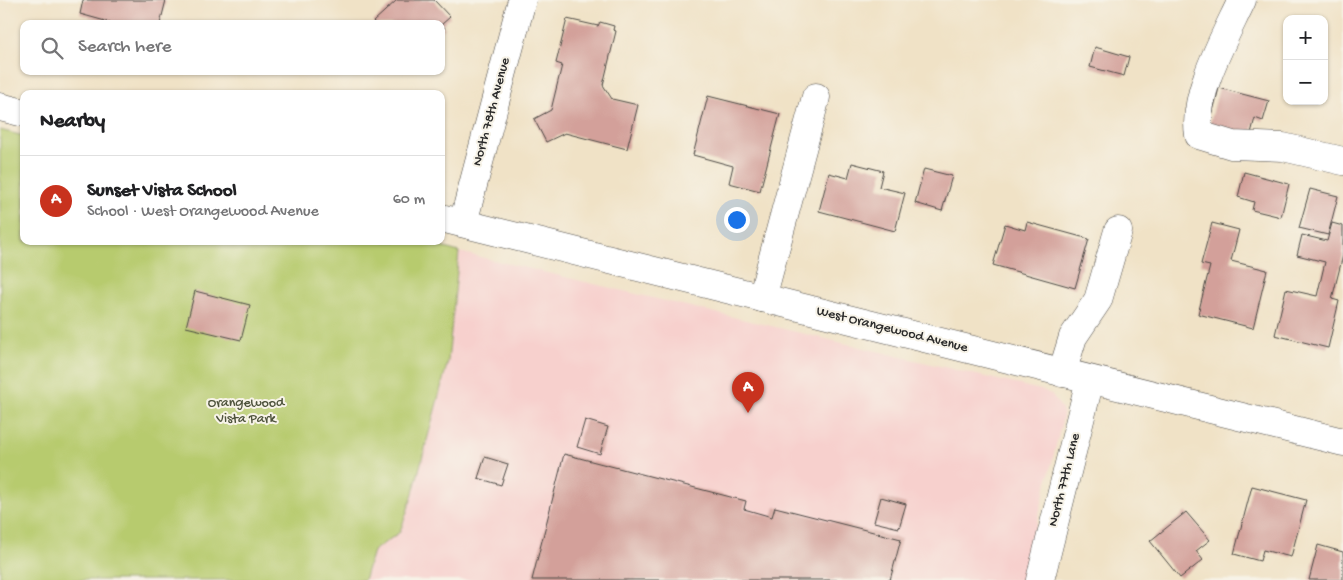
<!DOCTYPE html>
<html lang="en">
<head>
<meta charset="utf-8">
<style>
  :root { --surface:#fff; --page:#f2f2f2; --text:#202124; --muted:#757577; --line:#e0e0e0; --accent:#c8321e }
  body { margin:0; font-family:"Gochi Hand",sans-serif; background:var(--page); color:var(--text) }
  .controls { position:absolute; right:15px; top:15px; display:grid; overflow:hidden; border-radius:10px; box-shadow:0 1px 4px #0004 }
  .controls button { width:45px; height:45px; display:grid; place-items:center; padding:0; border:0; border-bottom:1px solid var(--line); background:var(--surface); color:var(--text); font:25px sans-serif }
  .you { position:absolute; left:736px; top:219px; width:18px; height:18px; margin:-12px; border:4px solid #fff; border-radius:50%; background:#1a73e8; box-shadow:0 0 0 8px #1a73e833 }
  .badge { display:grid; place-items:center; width:32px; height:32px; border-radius:50%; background:var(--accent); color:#fff; font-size:16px; font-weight:700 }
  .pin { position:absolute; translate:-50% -41px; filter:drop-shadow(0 1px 2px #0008) }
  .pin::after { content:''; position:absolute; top:26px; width:18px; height:15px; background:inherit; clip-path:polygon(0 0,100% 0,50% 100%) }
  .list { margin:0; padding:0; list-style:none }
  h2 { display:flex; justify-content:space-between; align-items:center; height:65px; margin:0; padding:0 20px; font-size:21px }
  h2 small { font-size:16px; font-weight:400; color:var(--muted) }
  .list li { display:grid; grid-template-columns:32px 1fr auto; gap:15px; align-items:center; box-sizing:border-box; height:90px; padding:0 20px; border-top:1px solid var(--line) }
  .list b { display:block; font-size:19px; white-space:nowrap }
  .list p { margin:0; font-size:16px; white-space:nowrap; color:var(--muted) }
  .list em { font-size:16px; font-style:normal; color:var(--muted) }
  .icon { flex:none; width:28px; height:28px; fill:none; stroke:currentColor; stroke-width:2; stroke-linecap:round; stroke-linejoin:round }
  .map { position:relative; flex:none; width:1343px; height:580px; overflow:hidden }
  .search { position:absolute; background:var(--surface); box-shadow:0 1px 4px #0004; left:20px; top:20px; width:425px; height:55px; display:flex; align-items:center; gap:12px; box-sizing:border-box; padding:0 18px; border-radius:10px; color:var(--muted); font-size:19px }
  .panel { position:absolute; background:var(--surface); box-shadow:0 1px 4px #0004; left:20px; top:90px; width:425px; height:155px; border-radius:10px }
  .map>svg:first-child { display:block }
</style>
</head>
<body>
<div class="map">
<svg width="1343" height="580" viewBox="0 0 1343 580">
  <rect width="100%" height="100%" fill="#f7f3e8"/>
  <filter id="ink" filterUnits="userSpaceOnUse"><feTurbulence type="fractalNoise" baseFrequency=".02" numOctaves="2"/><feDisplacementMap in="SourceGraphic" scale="10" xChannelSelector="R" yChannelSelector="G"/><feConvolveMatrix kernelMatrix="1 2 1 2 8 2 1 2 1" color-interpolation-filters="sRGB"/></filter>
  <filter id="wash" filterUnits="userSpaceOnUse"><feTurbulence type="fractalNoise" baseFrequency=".0096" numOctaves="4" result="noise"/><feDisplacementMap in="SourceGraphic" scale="20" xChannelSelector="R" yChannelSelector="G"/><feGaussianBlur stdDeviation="1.12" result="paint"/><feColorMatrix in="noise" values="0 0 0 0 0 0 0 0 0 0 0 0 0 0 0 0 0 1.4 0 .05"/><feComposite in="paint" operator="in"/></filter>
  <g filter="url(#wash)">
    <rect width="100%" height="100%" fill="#f0e2c6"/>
    <path fill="#f7d0cd" d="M 459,252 L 1045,391 L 1052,395 L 1062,409 L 1063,417 L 1023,580 L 364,580 L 373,551 L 400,532 L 412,497 L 448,361 Z"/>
    <path fill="#b7cb6e" stroke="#717b4c" d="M 0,130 L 24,136 L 24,241 L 419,241 L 459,252 L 448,361 L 412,497 L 400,532 L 373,551 L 364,580 L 0,580 Z"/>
    <g id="blocks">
      <g fill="#d3a09a">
        <path d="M 83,0 L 166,0 L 160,24 L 116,24 L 80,14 Z"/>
        <path d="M 397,0 L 434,0 L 450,17 L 441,25 L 445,28 L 441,31 L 441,24 L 375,24 L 373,22 Z"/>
        <path d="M 567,19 L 598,26 L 600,22 L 614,26 L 613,30 L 616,31 L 603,85 L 612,99 L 638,105 L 627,149 L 565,133 L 546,142 L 534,119 L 551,110 L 562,65 L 556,63 Z"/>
        <path d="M 1095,47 L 1129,57 L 1124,76 L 1090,67 Z"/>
        <path d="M 1219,88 L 1269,101 L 1263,121 L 1255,118 L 1250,137 L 1209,127 Z"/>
        <path d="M 708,96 L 780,114 L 760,191 L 729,183 L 733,166 L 693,155 Z"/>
        <path d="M 852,163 L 883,171 L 879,187 L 905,193 L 895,231 L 819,211 L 829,173 L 848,178 Z"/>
        <path d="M 924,169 L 952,176 L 942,211 L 915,203 Z"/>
        <path d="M 1244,172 L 1289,184 L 1281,217 L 1252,210 L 1254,202 L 1238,197 Z"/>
        <path d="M 1310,189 L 1338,196 L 1328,235 L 1299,228 Z"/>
        <path d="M 1027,222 L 1089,239 L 1075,288 L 993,265 L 1005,224 L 1025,230 Z"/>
        <path d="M 1212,223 L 1239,230 L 1231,261 L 1267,270 L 1253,328 L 1198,314 L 1210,266 L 1201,264 Z"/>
        <path d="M 1332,223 L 1343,226 L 1343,255 L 1332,299 L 1339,301 L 1328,348 L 1275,335 L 1286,289 L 1317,296 L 1325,262 L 1297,255 L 1302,235 L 1327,241 Z"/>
        <path d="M 195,291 L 250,305 L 241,340 L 186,327 Z"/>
        <path d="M 585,420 L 608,427 L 600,454 L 577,447 Z"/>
        <path d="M 564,454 L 746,501 L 744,509 L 772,517 L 775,507 L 901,539 L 890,580 L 532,580 Z"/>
        <path d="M 485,457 L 508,464 L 501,485 L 478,478 Z"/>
        <path d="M 1252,486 L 1306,500 L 1291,557 L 1263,550 L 1260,561 L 1234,554 Z"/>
        <path d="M 881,497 L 906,504 L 899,528 L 874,522 Z"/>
        <path d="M 1186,512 L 1210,540 L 1196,551 L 1203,560 L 1180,578 L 1150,541 Z"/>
        <path d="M 1318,545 L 1343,552 L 1343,580 L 1309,580 Z"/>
      </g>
    </g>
  </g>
  <g filter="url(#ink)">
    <use href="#blocks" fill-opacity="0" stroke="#494642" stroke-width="1"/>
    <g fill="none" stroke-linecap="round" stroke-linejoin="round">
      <defs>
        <g id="minor">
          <path d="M 1242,0 C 1225,37 1192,94 1199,135 L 1232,145 L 1283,147 L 1343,161"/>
          <path d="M 0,107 L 24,113"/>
          <path d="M 441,218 L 1343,442"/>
          <path d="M 463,223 L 522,0"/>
          <path d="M 762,298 L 816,97"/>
          <path d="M 1062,373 L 1073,337 L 1098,300 L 1118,231"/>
          <path d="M 1040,580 L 1090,380"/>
        </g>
      </defs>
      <use href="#minor" stroke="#494642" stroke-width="29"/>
      <use href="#minor" stroke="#fff" stroke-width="28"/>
    </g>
  </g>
  <g text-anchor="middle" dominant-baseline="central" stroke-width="4" stroke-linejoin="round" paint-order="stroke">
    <g font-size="14" fill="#2b2b2b" stroke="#f7f3e8">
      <text transform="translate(492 112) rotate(-75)">North 78th Avenue</text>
      <text transform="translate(892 330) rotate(14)">West Orangewood Avenue</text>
      <text transform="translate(1065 480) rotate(-76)">North 77th Lane</text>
    </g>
    <g font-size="14" fill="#4e533c" stroke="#f7f3e8">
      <text x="246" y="403">Orangewood<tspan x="246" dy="16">Vista Park</tspan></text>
    </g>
  </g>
</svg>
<div class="controls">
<button>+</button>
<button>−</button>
</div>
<div class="you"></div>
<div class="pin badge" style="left:748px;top:413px">A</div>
<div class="search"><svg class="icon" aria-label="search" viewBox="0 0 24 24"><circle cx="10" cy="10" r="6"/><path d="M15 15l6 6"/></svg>Search here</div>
<section class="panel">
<h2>Nearby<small></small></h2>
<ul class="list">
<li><span class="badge">A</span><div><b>Sunset Vista School</b><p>School · West Orangewood Avenue</p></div><em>60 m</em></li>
</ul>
</section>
</div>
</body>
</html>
